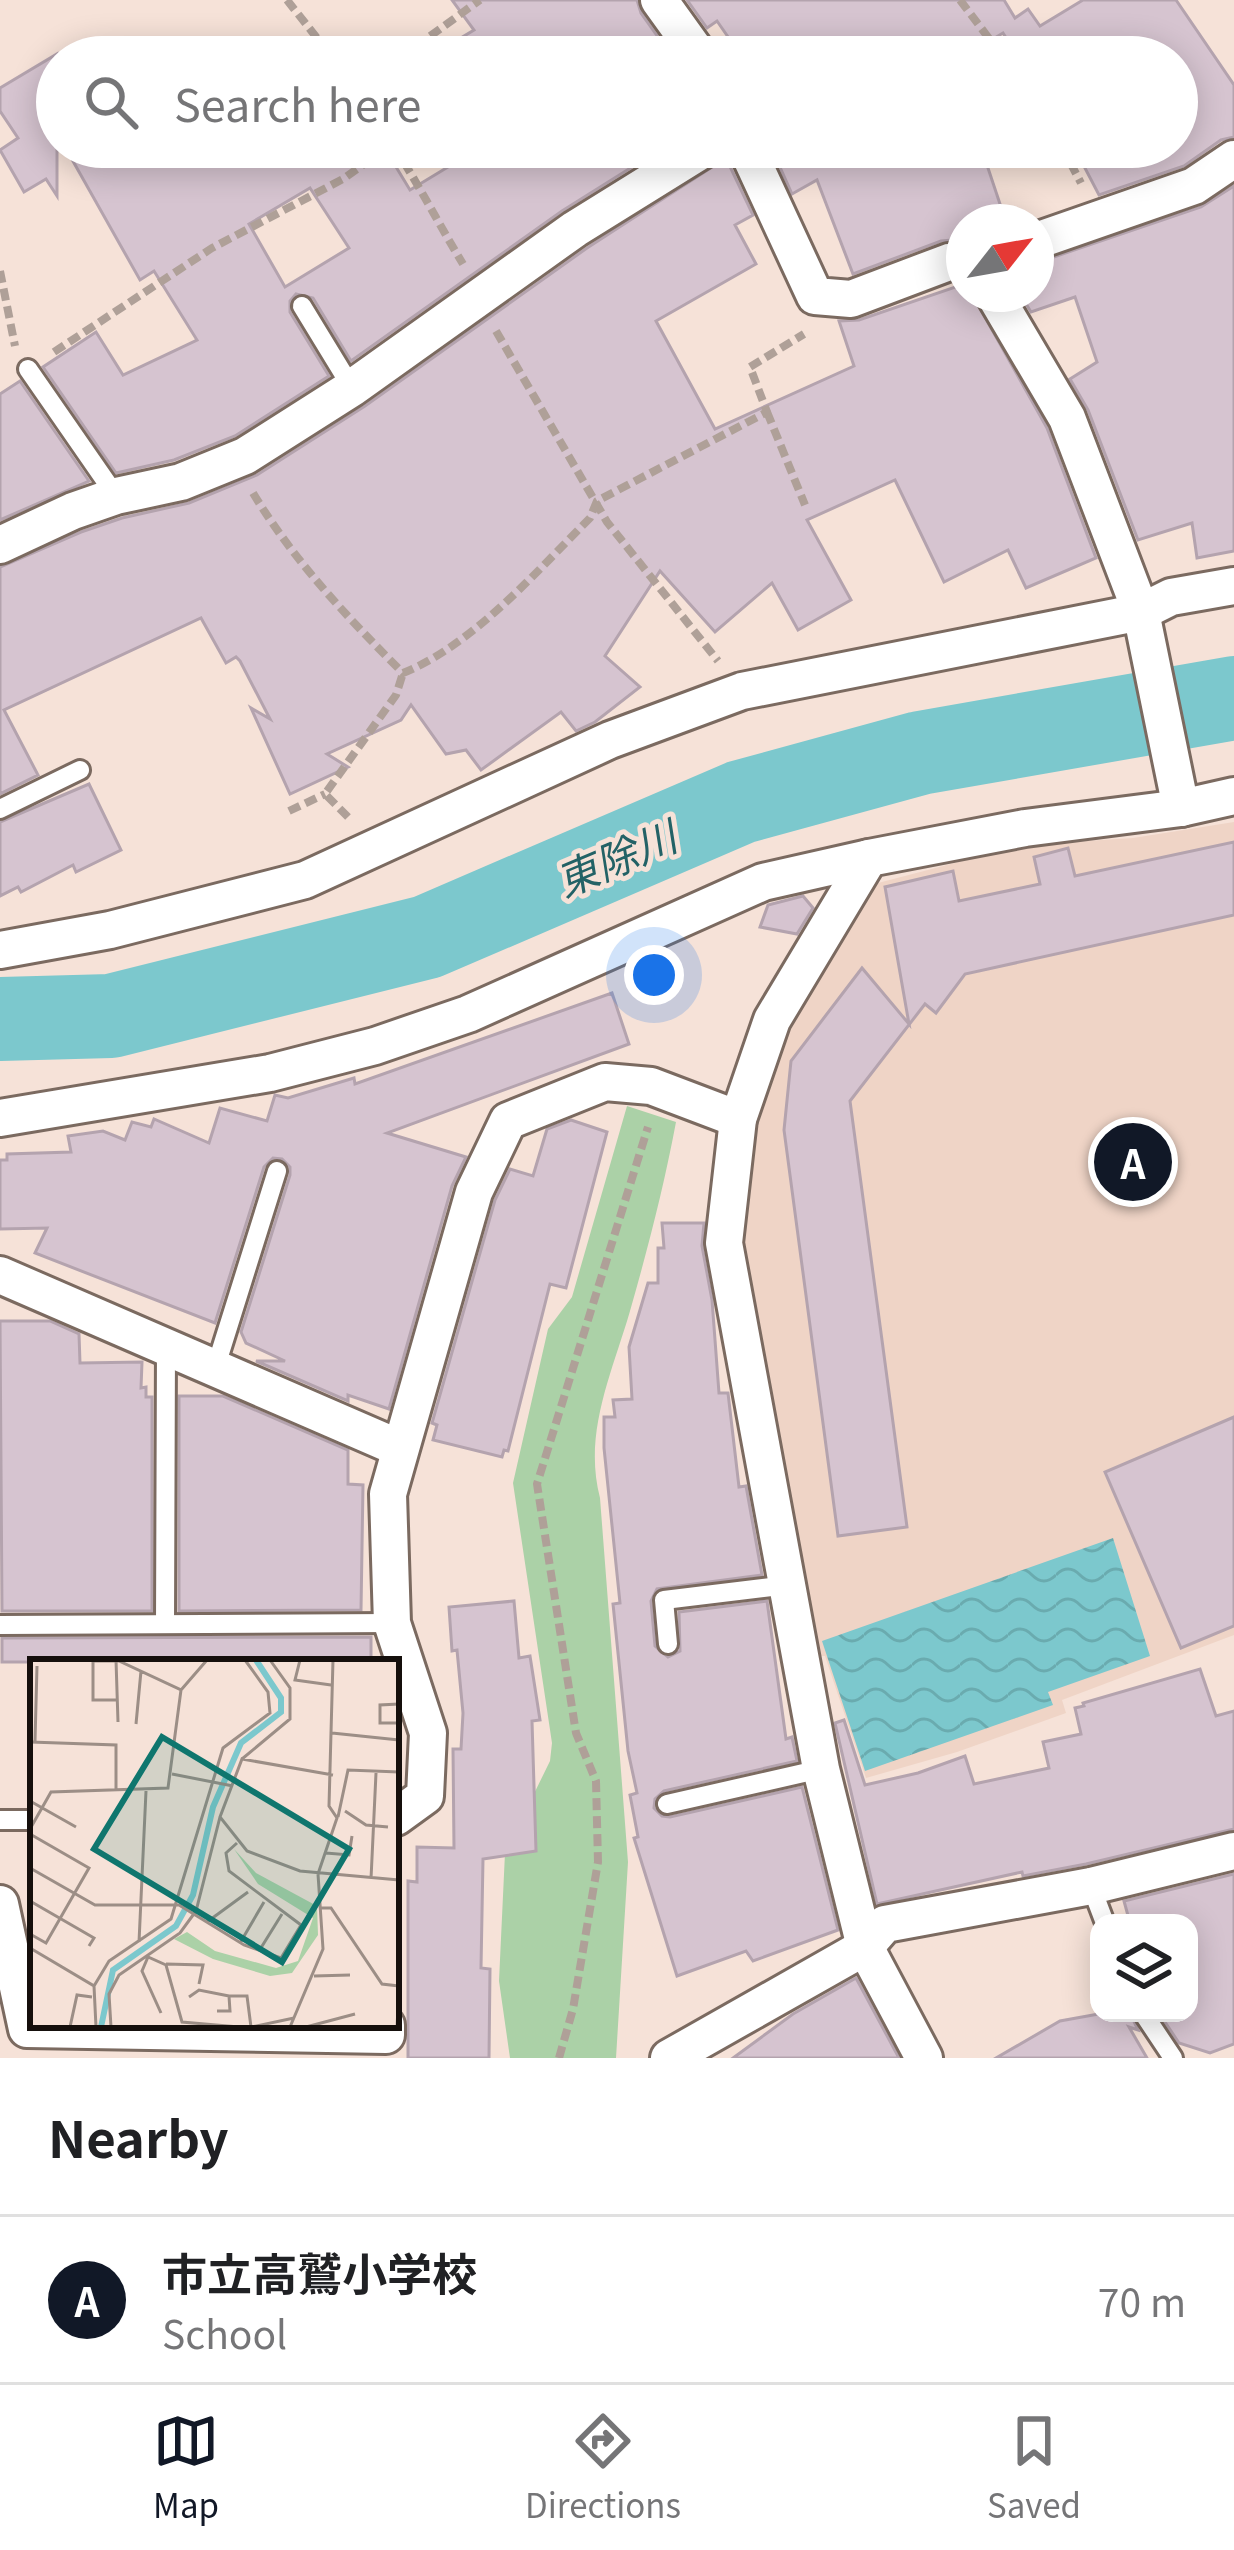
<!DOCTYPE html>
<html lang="en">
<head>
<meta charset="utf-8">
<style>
  :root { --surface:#fff; --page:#f2f2f2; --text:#202124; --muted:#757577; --line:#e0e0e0; --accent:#111827 }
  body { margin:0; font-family:Georgia,"Noto Sans JP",serif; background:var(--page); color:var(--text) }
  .controls { position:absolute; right:36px; bottom:36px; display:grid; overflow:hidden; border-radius:24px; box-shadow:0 6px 30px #0003 }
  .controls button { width:108px; height:108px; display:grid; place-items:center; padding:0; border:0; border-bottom:3px solid var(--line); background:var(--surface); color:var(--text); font:60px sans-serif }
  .compass { position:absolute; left:946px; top:204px; width:108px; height:108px; border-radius:50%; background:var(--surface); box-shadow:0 6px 30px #0003; rotate:59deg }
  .you { position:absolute; left:654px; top:975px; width:42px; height:42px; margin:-30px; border:9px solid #fff; border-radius:50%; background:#1a73e8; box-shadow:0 0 0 18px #1a73e833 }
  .badge { display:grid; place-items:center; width:78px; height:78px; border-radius:50%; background:var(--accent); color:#fff; font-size:39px; font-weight:700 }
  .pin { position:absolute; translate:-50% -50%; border:6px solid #fff; box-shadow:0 3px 12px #0006 }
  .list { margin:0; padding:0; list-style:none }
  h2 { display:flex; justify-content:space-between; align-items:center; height:156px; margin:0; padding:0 48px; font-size:51px }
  h2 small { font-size:39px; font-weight:400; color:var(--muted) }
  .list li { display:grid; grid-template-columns:78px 1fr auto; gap:36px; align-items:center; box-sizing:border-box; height:168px; padding:0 48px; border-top:3px solid var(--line) }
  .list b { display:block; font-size:45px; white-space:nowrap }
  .list p { margin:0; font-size:39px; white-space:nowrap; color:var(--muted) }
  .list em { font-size:39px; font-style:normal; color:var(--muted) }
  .icon { flex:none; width:66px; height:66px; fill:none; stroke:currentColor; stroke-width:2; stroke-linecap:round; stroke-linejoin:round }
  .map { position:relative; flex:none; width:1234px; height:2058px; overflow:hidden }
  .search { position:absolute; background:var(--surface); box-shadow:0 6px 30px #0003; left:36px; right:36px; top:36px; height:132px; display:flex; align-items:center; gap:30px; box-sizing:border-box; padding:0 42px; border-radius:66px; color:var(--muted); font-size:45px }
  .sheet { height:324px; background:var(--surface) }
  nav { display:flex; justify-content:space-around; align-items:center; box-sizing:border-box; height:168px; border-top:3px solid var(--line); background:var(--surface); font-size:33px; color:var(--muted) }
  nav a { display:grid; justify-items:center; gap:6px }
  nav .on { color:var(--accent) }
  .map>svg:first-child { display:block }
</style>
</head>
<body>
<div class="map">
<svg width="1234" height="2058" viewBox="0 0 1234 2058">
  <defs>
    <pattern id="water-waves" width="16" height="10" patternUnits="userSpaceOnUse" patternTransform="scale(3)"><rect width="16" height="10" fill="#7cc8cd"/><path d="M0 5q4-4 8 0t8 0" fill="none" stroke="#6aabaf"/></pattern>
  </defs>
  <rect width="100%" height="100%" fill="#f6e2d8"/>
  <path fill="#efd4c6" d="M 1234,822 L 1234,1635 L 1062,1700 L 1066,1713 L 957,1752 L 866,1778 L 825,1656 L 819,1656 L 793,1537 L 743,1235 L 748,1164 L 783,1034 L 878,883 L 1024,845 L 1133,838 Z"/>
  <path fill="#abd1a7" d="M 627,1106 L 676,1122 C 664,1186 648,1248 630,1311 C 612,1373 583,1433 600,1498 L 628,1862 L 616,2058 L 510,2058 L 499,1981 L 505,1853 L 550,1761 L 552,1743 L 513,1483 L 548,1329 L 572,1297 Z"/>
  <path fill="url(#water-waves)" d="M 1113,1538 L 1150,1656 L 1048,1692 L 1053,1705 L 865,1771 L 822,1641 Z"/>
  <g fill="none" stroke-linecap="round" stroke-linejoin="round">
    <path stroke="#7cc8cd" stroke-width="84" d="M 0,1019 L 111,1016 L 427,937 L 741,802 L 920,753 L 1234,698"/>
  </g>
  <g fill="#d6c4d0" stroke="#b4a3ae" stroke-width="3" fill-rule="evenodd">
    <path d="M 452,0 L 637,0 L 641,13 L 670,54 L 665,57 L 583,57 L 572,42 L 549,57 L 429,57 L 474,30 Z"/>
    <path d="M 687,0 L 1004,0 L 1015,18 L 1028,9 L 1040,26 L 1083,0 L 1176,0 L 1234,85 L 1234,137 L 1221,140 L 1184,166 L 1099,195 L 1074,147 L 1177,147 L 1177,57 L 988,57 L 1010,44 L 1003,33 L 963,57 L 742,57 L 717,21 L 707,28 Z"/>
    <path d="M 57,54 L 57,196 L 46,179 L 24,192 L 0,150 L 18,138 L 0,111 L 0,88 Z"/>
    <path d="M 65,147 L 364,147 L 375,166 L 390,157 L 410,190 L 481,147 L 664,147 L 562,211 L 351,361 L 313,298 L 296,294 L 290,301 L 290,312 L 329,376 L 235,436 L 174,460 L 116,473 L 43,367 L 96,332 L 123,375 L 197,340 L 154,271 L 140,280 ZM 310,188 L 349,248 L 285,287 L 249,224 Z"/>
    <path d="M 771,147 L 981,147 L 1006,222 L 964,222 L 964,239 L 941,241 L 853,274 L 817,180 L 792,194 Z"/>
    <path d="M 726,158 L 753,215 L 735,225 L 756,264 L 656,321 L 715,429 L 854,366 L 839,321 L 859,320 L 964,284 L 964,294 L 972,294 L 1047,428 L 1096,558 L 1026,588 L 1008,550 L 944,582 L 895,480 L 807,520 L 851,600 L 798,630 L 772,583 L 715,632 L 660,571 L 605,656 L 640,687 L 595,722 L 576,731 L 561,712 L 481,770 L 466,750 L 446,754 L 411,705 L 401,720 L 327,754 L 348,767 L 290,794 L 251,708 L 270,719 L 240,661 L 236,657 L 226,663 L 201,618 L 4,710 L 38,775 L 0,794 L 0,567 L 81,532 L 122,518 L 189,503 L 257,475 L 365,406 L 587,248 Z"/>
    <path d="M 1234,186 L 1234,551 L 1197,558 L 1192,523 L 1138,540 L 1088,410 L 1070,379 L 1097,362 L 1075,297 L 1031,312 L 1020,294 L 1036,294 L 1036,263 L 1201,207 Z"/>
    <path d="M 20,381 L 89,481 L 0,520 L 0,394 Z"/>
    <path d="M 89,784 L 121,850 L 76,872 L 73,865 L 21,892 L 18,887 L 0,896 L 0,822 Z"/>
    <path d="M 1234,842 L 1234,915 L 965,974 L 936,1013 L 925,1004 L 850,1101 L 907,1527 L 838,1536 L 784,1130 L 791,1061 L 862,968 L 909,1024 L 885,887 L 953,871 L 959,901 L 1040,884 L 1034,857 L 1068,848 L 1075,876 Z"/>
    <path d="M 803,896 L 813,908 L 797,934 L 760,927 L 768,905 Z"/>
    <path d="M 612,993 L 629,1044 L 387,1133 L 466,1157 L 452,1186 L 389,1409 L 348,1395 L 348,1401 L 256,1361 L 285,1361 L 246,1343 L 241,1332 L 290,1175 L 290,1167 L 282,1159 L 273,1158 L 264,1167 L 215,1323 L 35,1253 L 47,1228 L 0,1229 L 0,1160 L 7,1160 L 7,1154 L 71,1152 L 68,1136 L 103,1131 L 125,1140 L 132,1122 L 151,1127 L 154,1119 L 209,1143 L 220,1108 L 267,1121 L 275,1095 L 288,1098 L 354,1078 L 355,1084 Z"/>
    <path d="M 571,1120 L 607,1132 L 566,1288 L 550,1284 L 508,1451 L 504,1450 L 502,1457 L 433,1440 L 437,1425 L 432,1423 L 495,1200 L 510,1169 L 533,1176 L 547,1129 Z"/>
    <path d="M 662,1223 L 704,1223 L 702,1246 L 712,1300 L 719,1393 L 728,1393 L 739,1487 L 746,1486 L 762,1575 L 657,1589 L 651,1601 L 655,1646 L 668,1657 L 680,1651 L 679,1612 L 767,1601 L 786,1739 L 792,1737 L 797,1761 L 664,1791 L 655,1799 L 654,1808 L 662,1816 L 670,1817 L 802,1787 L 838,1930 L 753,1961 L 746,1951 L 677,1976 L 634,1838 L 638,1837 L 630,1795 L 637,1793 L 628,1751 L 613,1604 L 620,1603 L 604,1448 L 604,1417 L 615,1417 L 613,1400 L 632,1399 L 629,1347 L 648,1283 L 658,1283 L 658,1248 L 664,1248 Z"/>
    <path d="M 0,1321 L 50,1321 L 79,1334 L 80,1363 L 142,1362 L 141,1388 L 146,1387 L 146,1397 L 152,1397 L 152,1611 L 2,1611 Z"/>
    <path d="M 179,1396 L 223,1396 L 348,1450 L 348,1484 L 363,1485 L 361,1610 L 179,1611 Z"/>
    <path d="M 1234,1417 L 1234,1626 L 1181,1648 L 1105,1472 Z"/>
    <path d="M 514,1601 L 519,1658 L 530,1656 L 540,1720 L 532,1721 L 536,1851 L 483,1859 L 481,1968 L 490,1969 L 489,2058 L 408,2058 L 408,1881 L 417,1882 L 417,1847 L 454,1848 L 453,1749 L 461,1749 L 463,1713 L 457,1650 L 452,1651 L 449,1607 Z"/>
    <path d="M 371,1637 L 371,1662 L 2,1662 L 2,1638 Z"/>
    <path d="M 1200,1669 L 1216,1716 L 1234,1711 L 1234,1829 L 1086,1864 L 1023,1876 L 1022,1872 L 877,1904 L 835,1723 L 844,1720 L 865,1785 L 918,1773 L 965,1756 L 974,1784 L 1049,1768 L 1043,1742 L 1081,1734 L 1075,1708 L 1084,1706 L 1083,1703 Z"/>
    <path d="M 1234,1874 L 1234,2044 L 1210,2053 L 1179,2043 L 1159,2013 L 1189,2013 L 1189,1923 L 1130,1923 L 1124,1901 Z"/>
    <path d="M 856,1978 L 899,2058 L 733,2058 L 793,2014 Z"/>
    <path d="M 1104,2013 L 1130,2013 L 1138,2030 L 1129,2027 L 1147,2058 L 996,2058 L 1060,2021 Z"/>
  </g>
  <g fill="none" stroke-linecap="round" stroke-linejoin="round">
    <defs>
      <g id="service">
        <path d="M 302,306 L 352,388"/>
        <path d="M 28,369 L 116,496"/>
        <path d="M 0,809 L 80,770"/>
        <path d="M 215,1369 L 277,1171"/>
        <path d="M 165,1624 L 166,1347"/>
        <path d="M 0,1625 L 392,1623"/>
        <path d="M 668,1644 L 664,1600 L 788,1585"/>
        <path d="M 667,1804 L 821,1769"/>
        <path d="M 0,1820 L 33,1820"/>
        <path d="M 1091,1886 L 1105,1923"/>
        <path d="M 1143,2013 L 1173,2058"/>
      </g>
      <g id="minor">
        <path d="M 659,0 L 700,57"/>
        <path d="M 746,147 L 815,296 L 851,299 L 949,262 L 964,261"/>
        <path d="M 1036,241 L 1194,186 L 1234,159"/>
        <path d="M 994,294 L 1067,418 L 1141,612 L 1181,808"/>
        <path d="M 0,545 L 73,511 L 116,496 L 181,482 L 245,456 L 352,388 L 575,229 L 707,147"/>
        <path d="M 0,950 L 110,930 L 305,880 L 610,740 L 742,691 L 1141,612 L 1171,597 L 1234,586"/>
        <path d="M 0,1118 L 270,1073 L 375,1046 L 468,1014 L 763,882 L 869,858"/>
        <path d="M 0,1275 L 399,1448"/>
        <path d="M 396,1817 L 425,1796 L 428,1733 L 392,1623 L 388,1494 L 474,1192 L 508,1121 L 605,1082 L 651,1086 L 738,1119"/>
        <path d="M 0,1904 L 27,2029 L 386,2035 L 386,2025"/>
        <path d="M 669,2058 L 865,1947 L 885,1924 L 1091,1886 L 1234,1851"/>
        <path d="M 924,2058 L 865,1947 L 821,1769 L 724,1243 L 738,1119 L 772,1020 L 869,858 L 1025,828 L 1181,808 L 1234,796"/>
      </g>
    </defs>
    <use href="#service" stroke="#7b6a60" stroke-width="24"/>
    <use href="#minor" stroke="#7b6a60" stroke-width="42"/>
    <g stroke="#afa098" stroke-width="8" stroke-dasharray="12 6" stroke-linecap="butt">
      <path d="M 287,0 L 332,57"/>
      <path d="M 960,0 L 1003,57"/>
      <path d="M 401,57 L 480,0"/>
      <path d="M 394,147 C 420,186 439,225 463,264"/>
      <path d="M 1062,147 L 1081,183"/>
      <path d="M 0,271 L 15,346"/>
      <path d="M 496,331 L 607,522 L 718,661"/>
      <path d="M 54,352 L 212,248 L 343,179 L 388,147"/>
      <path d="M 767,412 L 805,505"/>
      <path d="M 253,493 C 294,561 346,616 403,673 C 473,645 537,571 590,518 L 597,501 L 767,412 L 750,367 L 804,334"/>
      <path d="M 289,811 L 325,794"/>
      <path d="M 348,817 L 325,794 L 396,695 L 403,673"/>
      <path d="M 559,2058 L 573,2009 L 598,1862 L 596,1781 L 576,1733 L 537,1484 L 648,1127"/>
    </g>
    <use href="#service" stroke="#fff" stroke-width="18"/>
    <use href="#minor" stroke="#fff" stroke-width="36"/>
  </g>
  <g text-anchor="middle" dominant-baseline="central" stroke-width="10" stroke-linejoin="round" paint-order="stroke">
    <g font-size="42" font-style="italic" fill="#236266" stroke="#f6e2d8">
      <text transform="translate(615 856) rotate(-23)">東除川</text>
    </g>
  </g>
  <g transform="translate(30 1659)">
    <rect width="369" height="369" fill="#f6e2d8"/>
    <path d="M 204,190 L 226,214 L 287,247 L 288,276 L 262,314 L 240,317 L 183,300 L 144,280 L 157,273 L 185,292 L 246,309 L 268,302 L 283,259 L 228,225 Z" fill="#abd1a7"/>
    <path fill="none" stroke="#7cc8cd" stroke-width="6" d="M 71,368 L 83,311 L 146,267 L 163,236 L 183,148 L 211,84 L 251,53 L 251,39 L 226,1"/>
    <path fill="none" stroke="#9c8e86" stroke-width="3" d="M 86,1 L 88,63M 270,1 L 265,21 L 301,26M 151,31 L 177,1M 369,45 L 350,46 L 350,64 L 369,64M 106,65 L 111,12M 302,74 L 369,81M 5,82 L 7,7M 0,83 L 86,86 L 86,131M 212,100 L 260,60 L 260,29 L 240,1M 142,115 L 203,127M 303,116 L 212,100 L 190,158 L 217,192 L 270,212 L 369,221M 0,142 L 46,168M 315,152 L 336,166 L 358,168M 308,158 L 318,111 L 369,113M 0,170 L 21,133 L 138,129 L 151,31 L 89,2 L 63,2 L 63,41 L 88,41M 0,175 L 59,209 L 16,284 L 0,275M 296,194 L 319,196 L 322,177M 0,209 L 65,246 L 149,246 L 214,286 L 251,299 L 271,266 L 199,212 L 196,194 L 207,184M 341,220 L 346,114M 0,242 L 64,279 L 59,287M 289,249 L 301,249 L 352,325 L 369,327M 177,263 L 218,233M 109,283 L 116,132M 210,284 L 234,243M 0,289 L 64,327 L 66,368M 229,292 L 252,255M 136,305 L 173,306 L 169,325M 284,317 L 320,316M 64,327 L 79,302 L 141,260 L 193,89 L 240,54 L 238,33 L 215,1M 159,338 L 169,331 L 199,337M 187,352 L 200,352 L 199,337 L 217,337 L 221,368M 131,354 L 112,312 L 118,298 L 136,306 L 152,363 L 209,368M 40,368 L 47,336 L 62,338M 81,368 L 79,335 L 89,316 L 150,274 L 166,252 L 190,158M 222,368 L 264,359M 260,368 L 293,290 L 288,215 L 307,159 L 299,147 L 303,1M 276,368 L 325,355M 367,368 L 369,330"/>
    <path fill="#0f766e" fill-opacity="0.15" stroke="#0f766e" stroke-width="6" d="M 132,78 L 319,190 L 252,303 L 64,190 Z"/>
    <rect width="369" height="369" fill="none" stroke="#150f0c" stroke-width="6"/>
  </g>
</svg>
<div class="controls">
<button><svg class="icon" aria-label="layers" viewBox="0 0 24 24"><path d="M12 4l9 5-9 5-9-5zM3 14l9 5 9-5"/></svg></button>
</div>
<svg class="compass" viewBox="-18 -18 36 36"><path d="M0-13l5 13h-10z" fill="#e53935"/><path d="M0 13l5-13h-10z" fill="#757577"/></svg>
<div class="you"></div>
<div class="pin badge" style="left:1133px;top:1162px">A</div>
<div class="search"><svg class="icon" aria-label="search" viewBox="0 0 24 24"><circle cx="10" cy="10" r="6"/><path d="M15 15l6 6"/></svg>Search here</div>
</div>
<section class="sheet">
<h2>Nearby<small></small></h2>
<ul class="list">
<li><span class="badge">A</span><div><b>市立高鷲小学校</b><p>School</p></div><em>70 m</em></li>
</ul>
</section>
<nav>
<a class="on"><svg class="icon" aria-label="map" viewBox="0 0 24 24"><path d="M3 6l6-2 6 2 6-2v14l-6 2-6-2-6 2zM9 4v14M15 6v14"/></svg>Map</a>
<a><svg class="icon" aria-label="directions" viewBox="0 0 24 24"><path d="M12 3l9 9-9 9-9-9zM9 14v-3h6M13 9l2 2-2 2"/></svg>Directions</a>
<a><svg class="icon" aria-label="saved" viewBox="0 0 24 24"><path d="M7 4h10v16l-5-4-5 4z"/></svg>Saved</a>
</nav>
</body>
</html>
